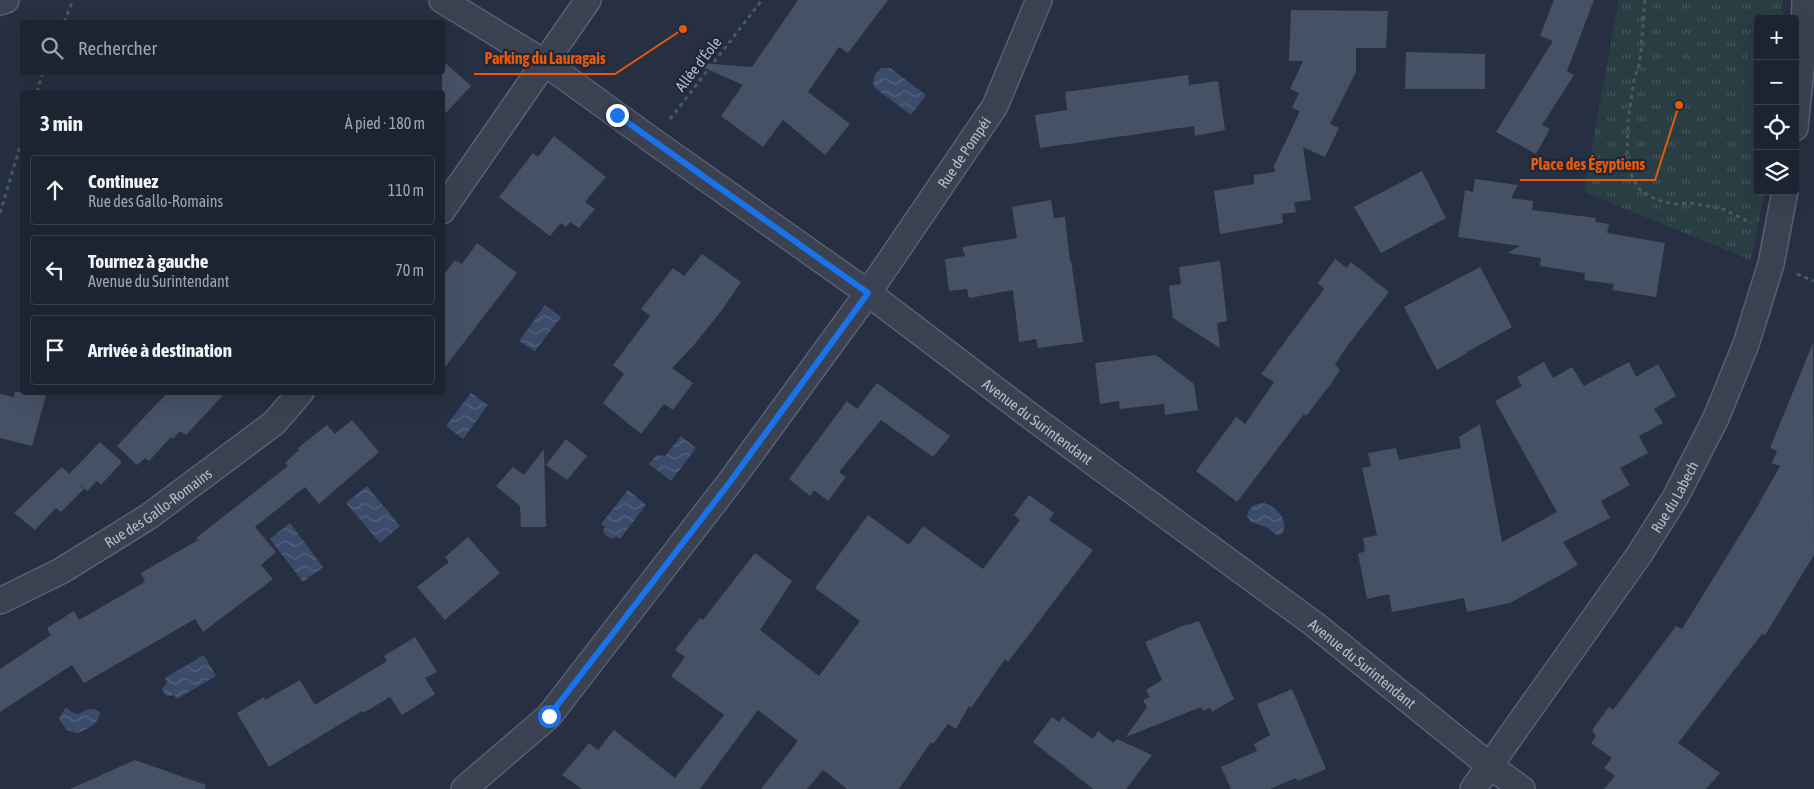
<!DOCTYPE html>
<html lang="fr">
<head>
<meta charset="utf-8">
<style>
  :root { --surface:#1c2432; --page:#252c3a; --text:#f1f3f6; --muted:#a0a4ac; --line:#3a414d }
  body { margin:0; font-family:"Asap Condensed",sans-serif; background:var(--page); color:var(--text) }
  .controls { position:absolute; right:15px; top:15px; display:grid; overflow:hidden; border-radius:5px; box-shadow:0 5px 20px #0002 }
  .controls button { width:45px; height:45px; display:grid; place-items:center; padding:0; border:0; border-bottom:1px solid var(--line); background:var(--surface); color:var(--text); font:25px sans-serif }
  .stop { position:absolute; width:15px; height:15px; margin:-11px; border:4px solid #1a73e8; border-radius:50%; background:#fff }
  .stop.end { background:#1a73e8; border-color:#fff; box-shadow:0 1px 5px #0008 }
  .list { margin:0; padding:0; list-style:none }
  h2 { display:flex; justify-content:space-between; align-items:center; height:65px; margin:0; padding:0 20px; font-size:21px }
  h2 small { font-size:16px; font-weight:400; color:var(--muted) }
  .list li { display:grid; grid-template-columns:32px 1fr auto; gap:15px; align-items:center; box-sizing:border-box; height:70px; margin:0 10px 10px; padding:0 10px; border:1px solid var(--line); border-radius:5px }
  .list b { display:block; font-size:19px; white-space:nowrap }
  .list p { margin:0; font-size:16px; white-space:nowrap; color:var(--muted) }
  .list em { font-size:16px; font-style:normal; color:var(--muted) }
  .icon { flex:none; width:28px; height:28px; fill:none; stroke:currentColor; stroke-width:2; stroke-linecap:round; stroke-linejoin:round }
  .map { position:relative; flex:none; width:1814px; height:789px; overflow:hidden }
  .search { position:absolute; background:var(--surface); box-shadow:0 5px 20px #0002; left:20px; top:20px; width:425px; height:55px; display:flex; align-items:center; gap:12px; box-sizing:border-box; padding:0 18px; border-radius:5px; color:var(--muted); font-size:19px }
  .panel { position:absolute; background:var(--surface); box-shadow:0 5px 20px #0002; left:20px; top:90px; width:425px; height:305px; border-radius:5px }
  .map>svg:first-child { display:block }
</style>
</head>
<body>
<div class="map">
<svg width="1814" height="789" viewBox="0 0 1814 789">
  <defs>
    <pattern id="park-tufts" width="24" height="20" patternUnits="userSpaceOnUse" patternTransform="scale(1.25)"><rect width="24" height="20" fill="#283e43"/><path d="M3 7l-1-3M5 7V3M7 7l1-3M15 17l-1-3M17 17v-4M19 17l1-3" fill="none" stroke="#45585d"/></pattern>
    <pattern id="water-waves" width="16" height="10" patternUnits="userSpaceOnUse" patternTransform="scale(1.25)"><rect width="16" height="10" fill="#3b4c6b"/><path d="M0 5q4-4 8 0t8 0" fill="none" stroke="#55647f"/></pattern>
  </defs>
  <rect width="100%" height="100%" fill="#263042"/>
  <path fill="url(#park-tufts)" d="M 1619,0 L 1783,0 L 1782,19 L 1758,19 L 1758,191 L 1765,191 L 1751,260 L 1584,192 Z"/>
  <path fill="#283e43" d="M 1750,32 L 1758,32 L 1758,109 L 1743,108 Z"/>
  <g fill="url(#water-waves)">
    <path d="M 882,68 L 890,68 L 926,95 L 911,115 L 875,88 L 873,83 L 875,74 Z"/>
    <path d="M 545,305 L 561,317 L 535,351 L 519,341 Z"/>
    <path d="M 471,393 L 488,405 L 463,439 L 446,426 Z"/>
    <path d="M 681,436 L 696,448 L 671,481 L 649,464 L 657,455 L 665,456 Z"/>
    <path d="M 367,486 L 400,526 L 380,543 L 346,503 Z"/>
    <path d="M 628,490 L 646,505 L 620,539 L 616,536 L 613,539 L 606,536 L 603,531 L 605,527 L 601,524 Z"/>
    <path d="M 1264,503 C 1276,507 1290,520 1282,534 L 1277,535 L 1266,527 L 1251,522 L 1247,516 C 1249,506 1255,504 1264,503 Z"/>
    <path d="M 290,523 L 323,567 L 303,582 L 270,539 Z"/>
    <path d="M 204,655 L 216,676 L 177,699 L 174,695 L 169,696 L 165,695 L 162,689 L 167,682 L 165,678 Z"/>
    <path d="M 66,707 C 80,721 81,709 92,709 C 95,709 98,711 100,712 C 99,724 87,730 76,733 L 67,730 L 59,719 Z"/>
  </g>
  <g fill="#475166">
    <path d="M 798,0 L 888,0 L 848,53 L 839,47 L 808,92 L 850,124 L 825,155 L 783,120 L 763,147 L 721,116 L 743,85 L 700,66 L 701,63 L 752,67 Z"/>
    <path d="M 1554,0 L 1594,0 L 1567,71 L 1574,75 L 1542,125 L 1550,129 L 1536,154 L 1496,132 L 1553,41 L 1540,36 Z"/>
    <path d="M 1291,10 L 1388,11 L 1386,48 L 1356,48 L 1356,72 L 1330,124 L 1339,128 L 1325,157 L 1303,147 L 1311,200 L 1294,202 L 1296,212 L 1282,214 L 1283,223 L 1220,234 L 1214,191 L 1254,184 L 1254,175 L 1275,172 L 1274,166 L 1300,111 L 1292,108 L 1299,93 L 1290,89 L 1303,61 L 1289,61 Z"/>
    <path d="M 1406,52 L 1485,54 L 1485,89 L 1405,89 Z"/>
    <path d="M 442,60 L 471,86 L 442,117 Z"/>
    <path d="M 1188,75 L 1189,85 L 1218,81 L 1225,130 L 1195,136 L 1194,126 L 1040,148 L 1035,115 L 1067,110 L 1065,92 Z"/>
    <path d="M 554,136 L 606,177 L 585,202 L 595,209 L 579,228 L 570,222 L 566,227 L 561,223 L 550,236 L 499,197 L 533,153 L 538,157 Z"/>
    <path d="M 1422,171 L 1446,218 L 1381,253 L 1354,207 Z"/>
    <path d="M 1475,179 L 1518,185 L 1511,198 L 1533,201 L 1532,210 L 1596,218 L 1595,222 L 1609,224 L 1607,233 L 1665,243 L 1656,297 L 1612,290 L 1614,284 L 1584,280 L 1585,273 L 1540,266 L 1541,258 L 1507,253 L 1520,246 L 1458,237 L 1465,190 L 1473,192 Z"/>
    <path d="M 1051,200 L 1054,218 L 1065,217 L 1070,262 L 1071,261 L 1083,342 L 1038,348 L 1036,339 L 1019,342 L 1013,290 L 969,298 L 967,289 L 949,291 L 945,259 L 965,256 L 962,247 L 1017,238 L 1012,207 Z"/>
    <path d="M 477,243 L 517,273 L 442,371 L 442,277 L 455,260 L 462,264 Z"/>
    <path d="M 702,254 L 741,282 L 722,310 L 693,346 L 672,368 L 693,383 L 673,410 L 664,404 L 641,434 L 603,403 L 624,374 L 613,365 L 650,316 L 641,309 L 673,268 L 684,276 Z"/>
    <path d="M 1335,259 L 1347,268 L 1351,262 L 1389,292 L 1348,345 L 1335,364 L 1340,370 L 1330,385 L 1306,416 L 1304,414 L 1237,502 L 1196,471 L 1236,417 L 1245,424 L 1274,382 L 1261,374 L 1324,289 L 1318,283 Z"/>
    <path d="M 1220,261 L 1227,321 L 1217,323 L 1220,348 L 1173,318 L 1169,286 L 1181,284 L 1179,267 Z"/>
    <path d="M 1480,267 L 1512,327 L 1467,352 L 1466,350 L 1467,353 L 1437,370 L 1404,307 Z"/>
    <path d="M 1813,343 L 1814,555 L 1765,635 L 1762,634 L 1678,743 L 1720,773 L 1706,789 L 1604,789 L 1615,776 L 1604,768 L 1612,758 L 1591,743 L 1596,736 L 1592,730 L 1609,707 L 1613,710 L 1676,626 L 1682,629 L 1756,509 L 1780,466 L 1772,463 L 1777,451 L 1770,448 Z"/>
    <path d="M 1156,355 L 1194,384 L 1198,410 L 1165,415 L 1164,404 L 1120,409 L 1119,401 L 1100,404 L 1095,363 Z"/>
    <path d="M 1544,362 L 1553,378 L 1572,367 L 1584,386 L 1629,362 L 1636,377 L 1658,364 L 1676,396 L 1654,409 L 1663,423 L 1639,436 L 1648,453 L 1620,468 L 1630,485 L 1601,501 L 1610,518 L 1563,542 L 1578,565 L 1510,603 L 1467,612 L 1464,598 L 1392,612 L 1389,594 L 1367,599 L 1358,554 L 1365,551 L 1363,538 L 1377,535 L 1362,468 L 1371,466 L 1368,453 L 1396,448 L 1399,460 L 1461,448 L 1459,437 L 1480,424 L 1502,542 L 1557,512 L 1495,401 L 1522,386 L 1517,377 Z"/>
    <path d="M 877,383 L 950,436 L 933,457 L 881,420 L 839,472 L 846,477 L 828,501 L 814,490 L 810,496 L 789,479 L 847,401 L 857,409 Z"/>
    <path d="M 15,392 L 47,392 L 32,446 L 0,438 L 0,394 L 14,397 Z"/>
    <path d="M 168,392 L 226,392 L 186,435 L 180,431 L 173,439 L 171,437 L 149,461 L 145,458 L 137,465 L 117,446 Z"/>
    <path d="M 352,420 L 379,452 L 319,504 L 305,487 L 255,527 L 276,552 L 261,565 L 273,579 L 203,632 L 195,619 L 84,683 L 72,665 L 0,712 L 0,669 L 51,635 L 47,628 L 74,611 L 79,620 L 145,582 L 141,573 L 198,540 L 196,538 L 288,466 L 285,463 L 299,450 L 298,448 L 327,425 L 335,434 Z"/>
    <path d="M 566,439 L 587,456 L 567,480 L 546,465 Z"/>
    <path d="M 100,442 L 122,462 L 101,485 L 97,481 L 87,491 L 76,481 L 84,489 L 61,512 L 56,508 L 35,530 L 14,513 L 62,467 L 69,474 Z"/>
    <path d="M 544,449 L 546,527 L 521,527 L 520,506 L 496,486 L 513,467 L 524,475 Z"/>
    <path d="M 1029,495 L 1054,513 L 1049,520 L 1093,550 L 1008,662 L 1005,659 L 971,708 L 969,706 L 956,729 L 948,724 L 933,744 L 931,742 L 899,789 L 847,789 L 823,770 L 807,789 L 761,789 L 798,741 L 758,710 L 700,789 L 582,789 L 562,775 L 589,743 L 598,750 L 614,730 L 675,778 L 724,715 L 671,676 L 685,657 L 675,650 L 700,618 L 703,620 L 755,553 L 792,581 L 760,630 L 819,676 L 860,621 L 815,588 L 868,515 L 909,545 L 923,526 L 983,569 L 1020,520 L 1014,515 Z"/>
    <path d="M 468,537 L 500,573 L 445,620 L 417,587 L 449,562 L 445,557 Z"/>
    <path d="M 1199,621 L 1234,699 L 1212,712 L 1210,708 L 1203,711 L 1201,707 L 1126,737 L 1147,707 L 1143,700 L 1150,697 L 1146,690 L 1162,680 L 1145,642 L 1187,624 L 1188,625 Z"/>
    <path d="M 415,637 L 437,672 L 425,678 L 435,694 L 402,715 L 390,697 L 363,713 L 362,711 L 269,767 L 237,713 L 264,697 L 265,700 L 300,680 L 315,705 L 387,661 L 384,656 Z"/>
    <path d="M 1292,689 L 1326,769 L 1298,781 L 1296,778 L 1270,789 L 1231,789 L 1221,767 L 1257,751 L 1254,744 L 1270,735 L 1257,704 Z"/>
    <path d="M 1052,717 L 1059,722 L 1062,717 L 1093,739 L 1098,731 L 1113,743 L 1117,739 L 1152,755 L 1126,789 L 1093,789 L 1033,742 Z"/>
    <path d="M 135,760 L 206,785 L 205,789 L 70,789 Z"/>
  </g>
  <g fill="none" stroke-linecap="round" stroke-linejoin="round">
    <defs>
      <g id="minor">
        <path id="s1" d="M 442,0 L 545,63 L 653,141 L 868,293 L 1037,421 L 1314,624 L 1490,766 L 1522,789"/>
        <path d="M 0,2 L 6,0"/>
        <path d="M 1795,128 L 1804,38 L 1805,0"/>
        <path d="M 442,211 L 588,0"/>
        <path id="s2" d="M 0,601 L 61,571 L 148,517 L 274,423 L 301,392"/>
        <path id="s3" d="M 464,789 L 549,716 L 730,482 L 868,293 L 995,106 L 1039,0"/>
        <path id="s4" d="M 1473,789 L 1639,555 L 1675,498 L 1716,418 L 1746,344 L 1771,264 L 1785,191"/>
      </g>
    </defs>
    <use href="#minor" stroke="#58606f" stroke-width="28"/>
    <g stroke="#465b60" stroke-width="3" stroke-dasharray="4 4" stroke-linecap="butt">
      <path d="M 1645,0 L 1640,62 L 1634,80 L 1628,122 L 1627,162 L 1633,179 L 1641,191 L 1657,200 L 1673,204 L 1690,203 L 1723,209 L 1751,223"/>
      <path d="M 64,22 L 73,0"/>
      <path d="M 37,92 L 43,72"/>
      <path d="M 670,119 L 762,0"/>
      <path d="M 0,213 L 22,140"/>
      <path d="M 1797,274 L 1814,281"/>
    </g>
    <use href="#minor" stroke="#3a4252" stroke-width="25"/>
  </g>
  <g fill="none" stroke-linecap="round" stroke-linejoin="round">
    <path stroke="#1a73e8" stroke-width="6" d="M 549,716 L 730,482 L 868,293 L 617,115"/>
  </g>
  <g text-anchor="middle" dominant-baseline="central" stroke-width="4.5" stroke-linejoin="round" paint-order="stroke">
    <g font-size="15" fill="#b7becc" stroke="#1f2737">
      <text transform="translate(698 64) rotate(-52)">Allée d'Éole</text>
      <text stroke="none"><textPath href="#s3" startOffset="812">Rue de Pompéi</textPath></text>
      <text stroke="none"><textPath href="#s1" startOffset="730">Avenue du Surintendant</textPath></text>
      <text stroke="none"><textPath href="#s4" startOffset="355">Rue du Labech</textPath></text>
      <text stroke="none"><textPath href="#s2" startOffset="184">Rue des Gallo-Romains</textPath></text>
      <text stroke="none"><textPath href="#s1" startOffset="1135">Avenue du Surintendant</textPath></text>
    </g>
  </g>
  <path fill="none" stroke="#e8590c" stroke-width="2" d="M683 29L615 74H474M1679 105L1655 180H1520"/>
  <g fill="#e8590c" stroke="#1f2737" stroke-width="2">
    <circle cx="683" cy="29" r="5"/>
    <circle cx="1679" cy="105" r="5"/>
  </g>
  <g font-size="16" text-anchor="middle" font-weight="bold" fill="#e8590c" stroke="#1f2737" stroke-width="4.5" stroke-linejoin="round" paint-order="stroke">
    <text x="545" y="64">Parking du Lauragais</text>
    <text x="1588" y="170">Place des Égyptiens</text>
  </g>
</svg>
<div class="controls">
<button>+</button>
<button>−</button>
<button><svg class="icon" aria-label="locate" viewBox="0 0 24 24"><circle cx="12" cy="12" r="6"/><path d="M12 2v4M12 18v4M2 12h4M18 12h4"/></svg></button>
<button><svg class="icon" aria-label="layers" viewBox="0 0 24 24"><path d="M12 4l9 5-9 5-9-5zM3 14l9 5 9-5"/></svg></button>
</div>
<div class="stop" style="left:549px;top:716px"></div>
<div class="stop end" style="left:617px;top:115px"></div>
<div class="search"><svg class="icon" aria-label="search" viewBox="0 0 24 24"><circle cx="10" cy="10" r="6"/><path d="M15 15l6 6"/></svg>Rechercher</div>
<section class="panel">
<h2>3 min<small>À pied · 180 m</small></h2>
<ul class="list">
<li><svg class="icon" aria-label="ahead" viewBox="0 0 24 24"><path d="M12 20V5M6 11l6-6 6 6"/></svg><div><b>Continuez</b><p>Rue des Gallo-Romains</p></div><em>110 m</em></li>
<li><svg class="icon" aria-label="left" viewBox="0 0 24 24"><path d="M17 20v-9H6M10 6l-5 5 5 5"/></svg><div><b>Tournez à gauche</b><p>Avenue du Surintendant</p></div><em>70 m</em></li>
<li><svg class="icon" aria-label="arrive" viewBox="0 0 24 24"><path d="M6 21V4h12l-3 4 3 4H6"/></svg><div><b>Arrivée à destination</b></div></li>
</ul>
</section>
</div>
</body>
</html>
